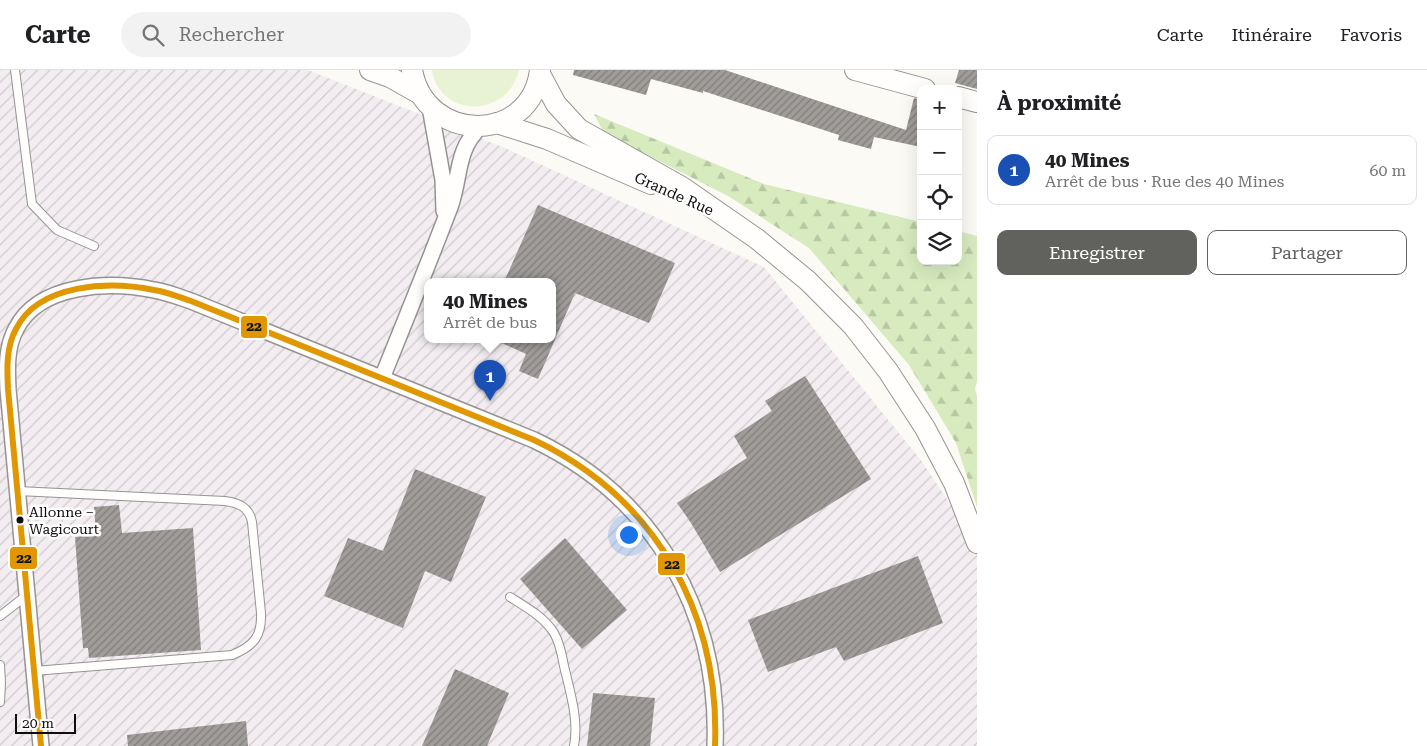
<!DOCTYPE html>
<html lang="fr">
<head>
<meta charset="utf-8">
<style>
  :root { --surface:#fff; --page:#f2f2f2; --text:#202124; --muted:#757577; --line:#e0e0e0; --accent:#61615e }
  body { margin:0; font-family:"Roboto Serif",serif; background:var(--page); color:var(--text) }
  .controls { position:absolute; right:15px; top:15px; display:grid; overflow:hidden; border-radius:10px; box-shadow:0 5px 20px #0002 }
  .controls button { width:45px; height:45px; display:grid; place-items:center; padding:0; border:0; border-bottom:1px solid var(--line); background:var(--surface); color:var(--text); font:25px sans-serif }
  .scale { position:absolute; left:15px; bottom:12px; width:61px; box-sizing:border-box; padding-left:5px; border:2px solid #0e0e0e; border-top:0; font-size:14px; line-height:18px; white-space:nowrap; color:#0e0e0e; -webkit-text-stroke:4px #fff; paint-order:stroke }
  .you { position:absolute; left:628px; top:464px; width:18px; height:18px; margin:-12px; border:4px solid #fff; border-radius:50%; background:#1a73e8; box-shadow:0 0 0 8px #1a73e833 }
  .badge { display:grid; place-items:center; width:32px; height:32px; border-radius:50%; background:var(--accent); color:#fff; font-size:16px; font-weight:700 }
  .pin { position:absolute; translate:-50% -41px; filter:drop-shadow(0 1px 2px #0008) }
  .pin::after { content:''; position:absolute; top:26px; width:18px; height:15px; background:inherit; clip-path:polygon(0 0,100% 0,50% 100%) }
  .popup { position:absolute; left:424px; top:208px; width:132px; height:65px; box-sizing:border-box; display:grid; place-content:center; border-radius:10px; background:var(--surface); filter:drop-shadow(0 1px 4px #0005); font-size:16px; white-space:nowrap; color:var(--muted) }
  .popup b { font-size:19px; color:var(--text) }
  .popup::after { content:''; position:absolute; left:50%; top:100%; margin-left:-10px; border:10px solid transparent; border-top-color:var(--surface) }
  .list { margin:0; padding:0; list-style:none }
  h2 { display:flex; justify-content:space-between; align-items:center; height:65px; margin:0; padding:0 20px; font-size:21px }
  h2 small { font-size:16px; font-weight:400; color:var(--muted) }
  .list li { display:grid; grid-template-columns:32px 1fr auto; gap:15px; align-items:center; box-sizing:border-box; height:70px; margin:0 10px 10px; padding:0 10px; border:1px solid var(--line); border-radius:10px }
  .list b { display:block; font-size:19px; white-space:nowrap }
  .list p { margin:0; font-size:16px; white-space:nowrap; color:var(--muted) }
  .list em { font-size:16px; font-style:normal; color:var(--muted) }
  .actions { display:flex; gap:10px; padding:15px 20px }
  .actions a { flex:1; padding:11px 0; border:1px solid var(--accent); border-radius:10px; text-align:center; font-size:18px; color:var(--accent) }
  .actions .main { background:var(--accent); color:#fff }
  .icon { flex:none; width:28px; height:28px; fill:none; stroke:currentColor; stroke-width:2; stroke-linecap:round; stroke-linejoin:round }
  .map { position:relative; flex:none; width:977px; height:676px; overflow:hidden }
  header { display:flex; align-items:center; gap:30px; box-sizing:border-box; height:70px; padding:0 25px; background:var(--surface); border-bottom:1px solid var(--line) }
  header strong { font-size:24px }
  nav { display:flex; gap:28px; margin-inline-start:auto; font-size:18px }
  .search { width:350px; height:45px; background:var(--page); display:flex; align-items:center; gap:12px; box-sizing:border-box; padding:0 18px; border-radius:28px; color:var(--muted); font-size:19px }
  main { display:flex }
  aside { flex:1; background:var(--surface) }
  .map>svg:first-child { display:block }
</style>
</head>
<body>
<header>
<strong>Carte</strong>
<div class="search"><svg class="icon" aria-label="search" viewBox="0 0 24 24"><circle cx="10" cy="10" r="6"/><path d="M15 15l6 6"/></svg>Rechercher</div>
<nav><a>Carte</a><a>Itinéraire</a><a>Favoris</a></nav>
</header>
<main>
<div class="map">
<svg width="977" height="676" viewBox="0 0 977 676">
  <defs>
    <pattern id="industrial-furrows" width="10" height="10" patternUnits="userSpaceOnUse" patternTransform="scale(1.25)"><rect width="10" height="10" fill="#f3edf1"/><path d="M-1 1l2-2M0 10L10 0M9 11l2-2" fill="none" stroke="#cfcacd"/></pattern>
    <pattern id="forest-firs" width="22" height="20" patternUnits="userSpaceOnUse" patternTransform="scale(1.25)"><rect width="22" height="20" fill="#d7ebbf"/><path d="M5 1l3.5 6h-7zM16 11l3.5 6h-7z" fill="#b7c8a3"/></pattern>
    <pattern id="building-hatch" width="6" height="6" patternUnits="userSpaceOnUse" patternTransform="scale(1.25)"><rect width="6" height="6" fill="#9f9c99"/><path d="M-1 1l2-2M0 6l6-6M5 7l2-2" fill="none" stroke="#807e7b"/></pattern>
  </defs>
  <rect width="100%" height="100%" fill="#fcfaf4"/>
  <path fill="url(#industrial-furrows)" fill-rule="evenodd" d="M 0,0 L 308,0 L 505,78 L 764,197 L 920,389 L 977,474 L 977,676 L 0,676 ZM 428,212 L 552,212 L 552,270 L 428,270 Z"/>
  <path fill="#e7f3d2" d="M 432,0 L 519,0 C 508,48 440,49 432,0 Z"/>
  <path fill="url(#forest-firs)" d="M 594,44 L 764,114 L 921,152 L 921,191 L 958,191 L 958,161 L 977,166 L 977,311 L 975,319 L 977,326 L 977,437 L 956,373 L 909,295 L 809,178 L 728,126 L 604,63 Z"/>
  <g fill="url(#building-hatch)">
    <path d="M 574,0 L 725,0 L 906,60 L 914,28 L 921,30 L 921,77 L 874,67 L 871,79 L 838,70 L 839,65 L 703,21 L 703,23 L 651,9 L 646,25 L 573,5 Z"/>
    <path d="M 959,0 L 977,0 L 977,19 L 955,13 Z"/>
    <path d="M 538,135 L 675,193 L 649,253 L 575,223 L 538,309 L 519,301 L 526,284 L 495,270 L 552,270 L 552,212 L 504,212 Z"/>
    <path d="M 805,306 L 871,409 L 720,502 L 691,453 L 677,433 L 747,388 L 734,366 L 772,341 L 765,331 Z"/>
    <path d="M 415,399 L 486,427 L 451,512 L 425,501 L 403,558 L 324,526 L 348,468 L 383,481 Z"/>
    <path d="M 119,435 L 122,463 L 193,458 L 201,580 L 89,588 L 88,578 L 83,578 L 75,467 L 96,465 L 94,437 Z"/>
    <path d="M 565,468 L 627,540 L 582,579 L 520,509 Z"/>
    <path d="M 918,486 L 943,553 L 844,591 L 836,577 L 768,602 L 748,550 Z"/>
    <path d="M 455,599 L 509,623 L 487,676 L 422,676 Z"/>
    <path d="M 593,623 L 655,628 L 650,676 L 587,676 Z"/>
    <path d="M 246,651 L 248,676 L 128,676 L 127,665 Z"/>
  </g>
  <g fill="none" stroke-linecap="round" stroke-linejoin="round">
    <defs>
      <g id="service">
        <path d="M 15,0 L 32,134 L 57,160 L 94,176"/>
        <path d="M 18,421 L 225,431 C 239,433 249,437 252,452 L 261,543 C 262,566 254,576 232,585 L 34,601"/>
        <path d="M 510,527 C 526,537 544,547 554,563 C 560,573 562,585 564,596 C 570,622 579,649 574,676"/>
        <path d="M 0,546 L 27,525"/>
        <path d="M 0,595 L 1,613 L 0,632"/>
      </g>
      <g id="minor">
        <path d="M 430,37 L 443,110 L 444,141"/>
        <path d="M 382,308 C 405,251 428,195 450,137 C 461,107 455,80 481,56"/>
        <path d="M 41,676 L 8,319 C 7,299 6,277 16,259 C 39,213 110,211 154,220 C 167,222 179,227 191,231 L 534,370 C 656,428 720,543 715,676"/>
      </g>
      <g id="tertiary">
        <path d="M 370,0 L 390,7 L 420,24"/>
        <path d="M 412,0 C 425,74 531,75 540,0"/>
        <path d="M 855,0 L 925,19"/>
        <path d="M 540,4 L 556,34 L 579,59 L 682,117 L 757,169 L 808,211 L 853,256 L 888,301 L 925,358 L 954,413 L 977,473"/>
        <path d="M 958,27 L 977,32"/>
        <path d="M 497,53 L 547,69 L 651,114"/>
      </g>
    </defs>
    <use href="#service" stroke="#959492" stroke-width="10"/>
    <use href="#minor" stroke="#959492" stroke-width="18"/>
    <use href="#tertiary" stroke="#959492" stroke-width="22"/>
    <use href="#service" stroke="#fffefd" stroke-width="8"/>
    <use href="#minor" stroke="#fffefd" stroke-width="15"/>
    <use href="#tertiary" stroke="#fffefd" stroke-width="20"/>
    <defs>
      <path id="bus-1" d="M 41,676 L 8,319 C 7,299 6,277 16,259 C 39,213 110,211 154,220 C 167,222 179,227 191,231 L 534,370 C 656,428 720,543 715,676"/>
    </defs>
    <use href="#bus-1" stroke="#fff" stroke-width="10"/>
    <use href="#bus-1" stroke="#e09701" stroke-width="6"/>
  </g>
  <circle fill="#0e0e0e" stroke="#fff" stroke-width="2" cx="20" cy="450" r="4.5"/>
  <g text-anchor="middle" dominant-baseline="central" stroke-width="5" stroke-linejoin="round" paint-order="stroke">
    <g font-size="14" fill="#0e0e0e" stroke="#fff" text-anchor="start">
      <text x="29" y="442">Allonne –<tspan x="29" dy="17">Wagicourt</tspan></text>
    </g>
    <g font-size="15" fill="#0e0e0e" stroke="#fff">
      <text transform="translate(674 124) rotate(24)">Grande Rue</text>
    </g>
  </g>
  <g stroke="#fff" stroke-width="2">
    <rect x="240" y="245" width="28" height="24" rx="5" fill="#e09701"/>
    <rect x="9" y="476" width="29" height="24" rx="5" fill="#e09701"/>
    <rect x="657" y="482" width="29" height="24" rx="5" fill="#e09701"/>
  </g>
  <g font-size="14" text-anchor="middle" font-weight="bold" fill="#111">
    <text x="254" y="261">22</text>
    <text x="24" y="493">22</text>
    <text x="672" y="499">22</text>
  </g>
</svg>
<div class="controls">
<button>+</button>
<button>−</button>
<button><svg class="icon" aria-label="locate" viewBox="0 0 24 24"><circle cx="12" cy="12" r="6"/><path d="M12 2v4M12 18v4M2 12h4M18 12h4"/></svg></button>
<button><svg class="icon" aria-label="layers" viewBox="0 0 24 24"><path d="M12 4l9 5-9 5-9-5zM3 14l9 5 9-5"/></svg></button>
</div>
<div class="scale">20 m</div>
<div class="you"></div>
<div class="pin badge" style="left:490px;top:331px;background:#1a4fb4">1</div>
<div class="popup"><b>40 Mines</b>Arrêt de bus</div>
</div>
<aside>
<h2>À proximité<small></small></h2>
<ul class="list">
<li><span class="badge" style="background:#1a4fb4">1</span><div><b>40 Mines</b><p>Arrêt de bus · Rue des 40 Mines</p></div><em>60 m</em></li>
</ul>
<div class="actions"><a class="main">Enregistrer</a><a>Partager</a></div>
</aside>
</main>
</body>
</html>
